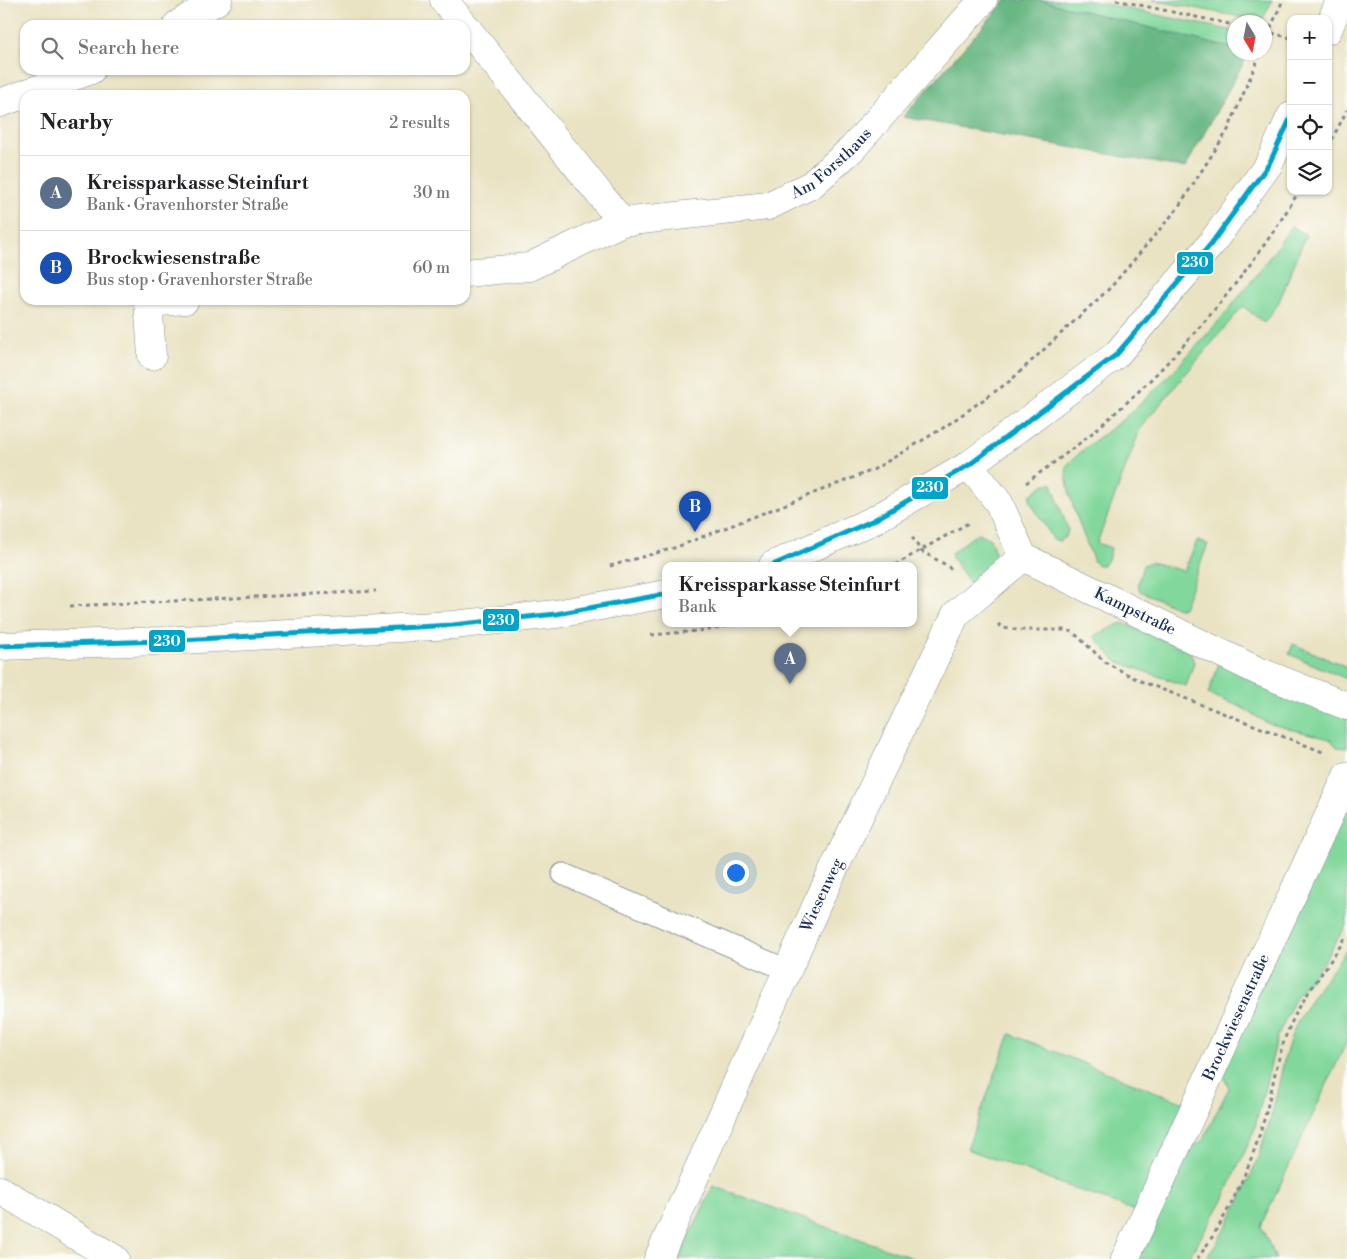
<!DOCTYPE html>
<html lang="en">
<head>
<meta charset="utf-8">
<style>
  :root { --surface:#fff; --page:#f2f2f2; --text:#202124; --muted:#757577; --line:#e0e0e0; --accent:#d93025 }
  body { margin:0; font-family:"Libre Bodoni",serif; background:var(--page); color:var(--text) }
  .controls { position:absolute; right:15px; top:15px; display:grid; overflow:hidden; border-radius:10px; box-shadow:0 1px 4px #0004 }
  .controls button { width:45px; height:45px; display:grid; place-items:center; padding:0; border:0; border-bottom:1px solid var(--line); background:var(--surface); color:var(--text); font:25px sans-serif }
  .compass { position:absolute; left:1227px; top:15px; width:45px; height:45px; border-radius:50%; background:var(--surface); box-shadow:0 1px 4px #0004; rotate:170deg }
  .you { position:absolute; left:735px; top:872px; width:18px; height:18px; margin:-12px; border:4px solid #fff; border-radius:50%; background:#1a73e8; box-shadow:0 0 0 8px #1a73e833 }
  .badge { display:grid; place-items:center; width:32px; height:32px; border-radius:50%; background:var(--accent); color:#fff; font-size:16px; font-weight:700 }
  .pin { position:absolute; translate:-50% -41px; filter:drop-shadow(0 1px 2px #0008) }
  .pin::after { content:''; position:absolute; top:26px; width:18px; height:15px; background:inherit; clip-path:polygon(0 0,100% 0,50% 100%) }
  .popup { position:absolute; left:662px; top:562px; width:255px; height:65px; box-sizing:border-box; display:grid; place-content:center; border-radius:10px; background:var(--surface); filter:drop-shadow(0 1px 4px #0005); font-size:16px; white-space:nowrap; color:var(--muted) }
  .popup b { font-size:19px; color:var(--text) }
  .popup::after { content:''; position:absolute; left:50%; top:100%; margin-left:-10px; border:10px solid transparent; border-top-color:var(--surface) }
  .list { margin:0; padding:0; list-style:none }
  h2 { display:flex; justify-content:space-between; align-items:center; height:65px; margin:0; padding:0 20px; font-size:21px }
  h2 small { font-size:16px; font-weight:400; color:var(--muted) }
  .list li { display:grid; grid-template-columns:32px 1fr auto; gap:15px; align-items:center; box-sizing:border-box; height:75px; padding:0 20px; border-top:1px solid var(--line) }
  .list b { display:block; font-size:19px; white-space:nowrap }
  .list p { margin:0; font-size:16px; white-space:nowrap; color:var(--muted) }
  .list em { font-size:16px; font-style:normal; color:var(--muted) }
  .icon { flex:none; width:28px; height:28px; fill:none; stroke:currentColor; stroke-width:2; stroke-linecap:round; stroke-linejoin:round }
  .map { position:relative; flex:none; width:1347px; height:1259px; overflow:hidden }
  .search { position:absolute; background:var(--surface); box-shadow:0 1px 4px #0004; left:20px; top:20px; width:450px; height:55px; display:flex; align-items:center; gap:12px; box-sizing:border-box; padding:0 18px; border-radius:15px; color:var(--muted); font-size:19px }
  .panel { position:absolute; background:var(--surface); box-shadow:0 1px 4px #0004; left:20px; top:90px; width:450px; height:215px; border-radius:15px }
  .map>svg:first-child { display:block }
</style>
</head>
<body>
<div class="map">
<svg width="1347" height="1259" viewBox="0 0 1347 1259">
  <rect width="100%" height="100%" fill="#fdfcf7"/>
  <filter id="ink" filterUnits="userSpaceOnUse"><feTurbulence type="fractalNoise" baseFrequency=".02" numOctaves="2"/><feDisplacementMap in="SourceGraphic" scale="10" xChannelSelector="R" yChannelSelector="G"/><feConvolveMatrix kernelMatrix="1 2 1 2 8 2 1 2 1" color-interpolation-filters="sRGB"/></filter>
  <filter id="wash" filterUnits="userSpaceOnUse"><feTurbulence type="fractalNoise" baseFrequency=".0096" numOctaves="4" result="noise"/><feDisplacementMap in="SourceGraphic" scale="20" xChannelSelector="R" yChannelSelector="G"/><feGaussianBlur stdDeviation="1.12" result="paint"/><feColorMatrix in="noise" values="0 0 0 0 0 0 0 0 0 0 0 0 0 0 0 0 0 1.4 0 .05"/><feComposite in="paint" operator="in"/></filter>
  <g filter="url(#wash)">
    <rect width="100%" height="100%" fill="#e9e3c3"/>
    <g fill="#82d89c" stroke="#4e847d">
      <path d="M 1039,0 L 1085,0 L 1234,31 L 1234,49 Z"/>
      <path d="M 1153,0 L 1272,0 L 1263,19 L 1246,18 Z"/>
      <path d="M 1292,226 L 1306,235 L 1278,304 L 1264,323 L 1243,306 L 1141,427 L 1097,543 L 1111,548 L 1108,560 L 1103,565 L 1098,565 L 1094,562 C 1086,540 1062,486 1067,465 C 1088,443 1116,427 1138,406 C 1195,352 1247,291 1292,226 Z"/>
      <path d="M 1045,484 L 1052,484 L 1068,530 L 1066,537 L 1059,541 L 1053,539 L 1030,501 L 1030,495 Z"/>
      <path d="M 978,533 L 990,539 C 1002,568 996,570 974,588 L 952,558 L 951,553 Z"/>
      <path d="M 1197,541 L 1208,544 L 1183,608 L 1178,608 L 1140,591 L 1138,584 L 1143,565 L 1151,562 L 1184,571 Z"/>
      <path d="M 1122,623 L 1190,651 L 1194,663 L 1186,686 L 1116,661 L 1094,636 Z"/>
      <path d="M 1293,644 L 1347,667 L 1347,679 L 1289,654 Z"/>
      <path d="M 1219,663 L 1347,715 L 1347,748 L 1337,747 L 1330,739 L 1267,723 L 1241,707 L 1208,694 Z"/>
      <path d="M 1347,802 L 1347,924 L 1322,964 L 1296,997 L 1278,1035 L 1254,1131 L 1223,1200 L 1188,1259 L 1134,1259 L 1186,1150 L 1202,1141 L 1229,1088 L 1222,1071 Z"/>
      <path d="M 1347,949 L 1347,1041 L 1261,1226 L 1276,1259 L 1206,1259 C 1235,1217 1257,1167 1271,1117 C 1279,1089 1282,1060 1293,1032 C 1306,1002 1328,976 1347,949 Z"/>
      <path d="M 1010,1034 L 1184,1103 L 1135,1211 L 967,1149 Z"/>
      <path d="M 713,1186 L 915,1259 L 679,1259 Z"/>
    </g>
    <path fill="#69b884" stroke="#427471" d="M 1006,0 L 1039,0 L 1234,49 L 1234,52 L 1249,53 L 1185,168 L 903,117 Z"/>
  </g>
  <g filter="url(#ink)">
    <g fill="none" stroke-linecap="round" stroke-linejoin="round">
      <defs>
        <path id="service" d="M 563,874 L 787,970"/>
        <g id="minor">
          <path d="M 444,0 L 464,25"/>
          <path d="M 177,25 L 218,0"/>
          <path id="s1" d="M 465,26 L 622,222 L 768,206 L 811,185 L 852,149 L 983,0"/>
          <path d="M 0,103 L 91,70"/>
          <path d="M 465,273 L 529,267 L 622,222"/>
          <path d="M 148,300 L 152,356"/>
          <path d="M 148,303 L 185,300"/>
          <path id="s2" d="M 969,465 L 999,503 L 1023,557 L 1258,671 L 1347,706"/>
          <path d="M 0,1190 L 115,1259"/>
          <path id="s3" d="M 658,1259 L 818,902 L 956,614 L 1023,557"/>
          <path id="s4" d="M 1125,1259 L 1347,776"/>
        </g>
        <g id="secondary">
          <path d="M 1328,30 L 1340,0"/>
          <path d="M 773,565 L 874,520 L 969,465 L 1116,355 L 1211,244 L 1269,164 L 1291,116"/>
          <path d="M 0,646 L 163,641 L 453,625 L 556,614 L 666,594"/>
        </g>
      </defs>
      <use href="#service" stroke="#828990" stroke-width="23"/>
      <use href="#minor" stroke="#828990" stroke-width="29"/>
      <use href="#secondary" stroke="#828990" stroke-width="29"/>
      <g stroke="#828990" stroke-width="3" stroke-dasharray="4 4" stroke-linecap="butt">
        <path d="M 1116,0 L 1234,25"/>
        <path d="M 1264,31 L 1291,38"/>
        <path d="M 1264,43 L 1283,0"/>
        <path d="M 1328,147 L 1347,110"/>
        <path d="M 1026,483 C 1053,463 1082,443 1107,420 C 1177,360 1252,271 1299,191"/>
        <path d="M 912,537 L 921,551 L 948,566 L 952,571"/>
        <path d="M 895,565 L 970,522"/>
        <path d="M 610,566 L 674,548 L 873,470 L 943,428 L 1010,381 L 1111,287 L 1177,209 L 1228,130 L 1261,52"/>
        <path d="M 70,606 L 376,591"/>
        <path d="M 998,624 L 1003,628 L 1019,630 L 1063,630 L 1073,632 L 1105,662 L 1138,680 L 1323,752"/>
        <path d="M 651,635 L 709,630 L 742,623"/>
        <path d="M 1197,1259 C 1228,1218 1255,1158 1267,1108 C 1274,1081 1278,1054 1289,1028 C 1303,995 1329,966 1347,935"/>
      </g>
      <use href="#service" stroke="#fff" stroke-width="21"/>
      <use href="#minor" stroke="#fff" stroke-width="28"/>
      <use href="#secondary" stroke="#fff" stroke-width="28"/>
      <defs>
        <g id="bus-1">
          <path d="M 773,565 L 874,520 L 969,465 L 1116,355 L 1211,244 L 1269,164 L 1291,117"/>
          <path d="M 0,646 L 163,641 L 453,625 L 556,614 L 666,594"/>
        </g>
      </defs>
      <use href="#bus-1" stroke="#fdfcf7" stroke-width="9"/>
      <use href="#bus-1" stroke="#01a3c8" stroke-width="5"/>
    </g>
  </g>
  <g text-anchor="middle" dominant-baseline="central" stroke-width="4" stroke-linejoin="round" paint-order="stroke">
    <g font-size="16" fill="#1b2f5e" stroke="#fdfcf7">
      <text stroke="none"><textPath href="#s1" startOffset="475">Am Forsthaus</textPath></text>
      <text stroke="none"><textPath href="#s2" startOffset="232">Kampstraße</textPath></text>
      <text stroke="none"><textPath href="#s3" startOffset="399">Wiesenweg</textPath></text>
      <text stroke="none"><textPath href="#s4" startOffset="266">Brockwiesenstraße</textPath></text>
    </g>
  </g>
  <g stroke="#fdfcf7" stroke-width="2">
    <rect x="1176" y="251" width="38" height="24" rx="5" fill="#01a3c8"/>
    <rect x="911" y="476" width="38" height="24" rx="5" fill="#01a3c8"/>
    <rect x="482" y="608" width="38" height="24" rx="5" fill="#01a3c8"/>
    <rect x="148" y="629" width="38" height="24" rx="5" fill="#01a3c8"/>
  </g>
  <g font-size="14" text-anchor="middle" font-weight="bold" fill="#fff">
    <text x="1195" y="267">230</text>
    <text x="930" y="492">230</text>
    <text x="501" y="625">230</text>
    <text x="167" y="646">230</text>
  </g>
</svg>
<div class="controls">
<button>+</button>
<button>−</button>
<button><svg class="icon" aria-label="locate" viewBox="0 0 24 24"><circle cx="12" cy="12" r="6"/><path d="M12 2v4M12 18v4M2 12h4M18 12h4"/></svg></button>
<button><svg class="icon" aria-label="layers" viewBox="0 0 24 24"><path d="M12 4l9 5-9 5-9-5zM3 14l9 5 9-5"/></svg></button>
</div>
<svg class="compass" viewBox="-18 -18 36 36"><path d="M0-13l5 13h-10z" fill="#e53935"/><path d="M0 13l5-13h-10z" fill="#757577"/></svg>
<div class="you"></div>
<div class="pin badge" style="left:790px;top:684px;background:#5c6f8a">A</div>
<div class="popup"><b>Kreissparkasse Steinfurt</b>Bank</div>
<div class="pin badge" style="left:695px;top:532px;background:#1a4fb4">B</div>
<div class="search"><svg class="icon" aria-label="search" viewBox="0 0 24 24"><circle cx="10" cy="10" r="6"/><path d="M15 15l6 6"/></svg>Search here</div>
<section class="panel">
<h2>Nearby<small>2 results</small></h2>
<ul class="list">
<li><span class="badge" style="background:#5c6f8a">A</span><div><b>Kreissparkasse Steinfurt</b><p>Bank · Gravenhorster Straße</p></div><em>30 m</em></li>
<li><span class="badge" style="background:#1a4fb4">B</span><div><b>Brockwiesenstraße</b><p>Bus stop · Gravenhorster Straße</p></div><em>60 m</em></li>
</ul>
</section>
</div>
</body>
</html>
